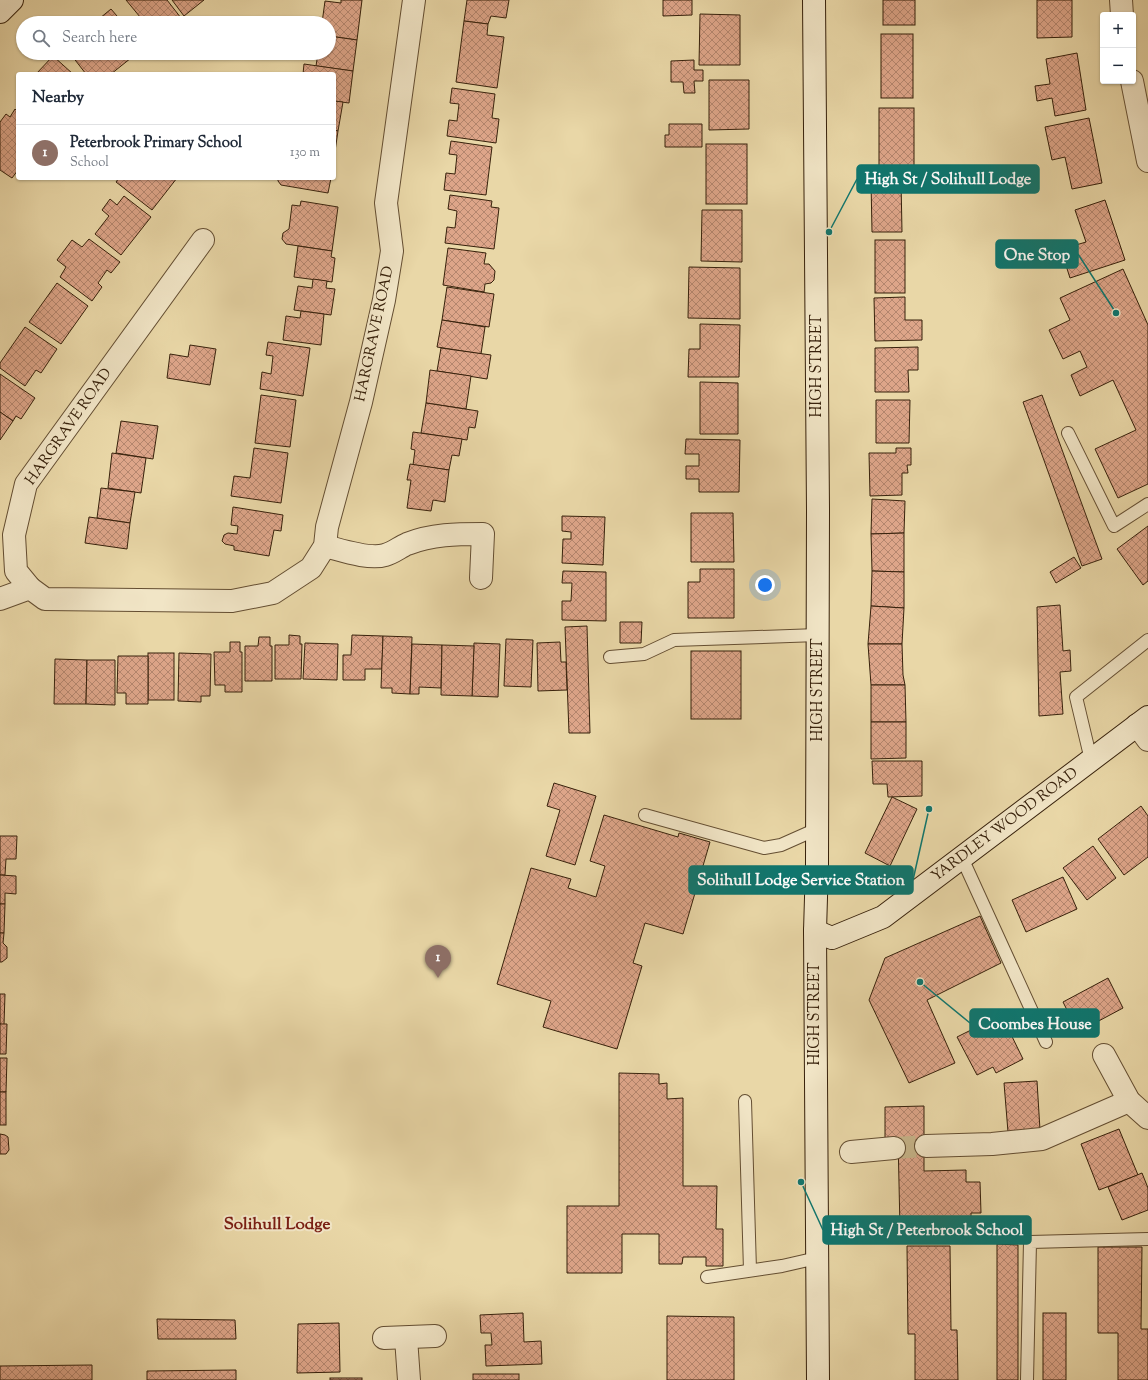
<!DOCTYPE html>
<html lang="en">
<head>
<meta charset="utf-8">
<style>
  :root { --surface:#fff; --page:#f2f2f3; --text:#1f2937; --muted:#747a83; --line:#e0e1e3; --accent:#8f2418 }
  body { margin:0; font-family:"Sorts Mill Goudy",serif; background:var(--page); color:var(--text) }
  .controls { position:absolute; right:12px; top:12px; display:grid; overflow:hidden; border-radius:4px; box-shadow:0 1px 3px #0004 }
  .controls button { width:36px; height:36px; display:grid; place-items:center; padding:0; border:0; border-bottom:1px solid var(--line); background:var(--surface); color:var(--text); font:20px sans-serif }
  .you { position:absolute; left:765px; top:585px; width:14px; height:14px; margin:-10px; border:3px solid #fff; border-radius:50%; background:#1a73e8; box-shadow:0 0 0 6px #1a73e833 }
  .badge { display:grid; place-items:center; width:26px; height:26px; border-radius:50%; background:var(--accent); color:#fff; font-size:13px; font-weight:700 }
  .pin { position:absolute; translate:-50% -33px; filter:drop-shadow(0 1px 2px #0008) }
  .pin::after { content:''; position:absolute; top:21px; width:14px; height:12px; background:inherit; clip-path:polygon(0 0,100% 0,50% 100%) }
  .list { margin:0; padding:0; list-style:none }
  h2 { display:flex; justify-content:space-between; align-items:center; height:52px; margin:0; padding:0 16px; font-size:17px }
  h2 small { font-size:13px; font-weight:400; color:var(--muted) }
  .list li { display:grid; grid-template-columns:26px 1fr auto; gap:12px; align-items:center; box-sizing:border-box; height:56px; padding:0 16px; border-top:1px solid var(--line) }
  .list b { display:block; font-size:15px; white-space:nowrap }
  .list p { margin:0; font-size:13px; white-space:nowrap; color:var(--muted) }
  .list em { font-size:13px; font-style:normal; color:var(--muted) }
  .icon { flex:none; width:22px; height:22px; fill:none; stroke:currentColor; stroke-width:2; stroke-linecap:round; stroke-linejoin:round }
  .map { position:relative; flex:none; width:1148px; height:1380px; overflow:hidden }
  .search { position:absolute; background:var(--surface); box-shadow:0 1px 3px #0004; left:16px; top:16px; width:320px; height:44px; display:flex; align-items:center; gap:10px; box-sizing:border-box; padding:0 14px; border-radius:22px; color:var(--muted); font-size:15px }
  .panel { position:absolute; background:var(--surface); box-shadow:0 1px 3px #0004; left:16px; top:72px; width:320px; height:108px; border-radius:4px }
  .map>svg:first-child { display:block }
</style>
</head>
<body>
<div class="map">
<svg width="1148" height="1380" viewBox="0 0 1148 1380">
  <defs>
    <pattern id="building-cross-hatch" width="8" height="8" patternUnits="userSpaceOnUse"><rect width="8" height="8" fill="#dda589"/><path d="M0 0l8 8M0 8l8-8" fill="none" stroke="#b4866e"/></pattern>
  </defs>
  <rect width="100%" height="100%" fill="#e9d7a7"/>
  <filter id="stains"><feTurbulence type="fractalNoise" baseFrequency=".005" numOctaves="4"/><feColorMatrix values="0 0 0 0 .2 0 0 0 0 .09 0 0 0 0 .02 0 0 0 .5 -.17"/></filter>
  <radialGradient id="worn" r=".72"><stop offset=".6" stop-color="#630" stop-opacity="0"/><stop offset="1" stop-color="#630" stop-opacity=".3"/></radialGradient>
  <g fill="url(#building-cross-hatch)" stroke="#37210b">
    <path d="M 126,0 L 167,0 L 181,18 L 175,23 L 145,23 Z"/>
    <path d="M 172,0 L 204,0 L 184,16 Z"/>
    <path d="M 341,0 L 362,0 L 357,40 L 329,36 L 329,23 L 322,23 L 325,1 L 341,3 Z"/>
    <path d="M 467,0 L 509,0 L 506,18 L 491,16 L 488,24 L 464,21 Z"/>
    <path d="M 663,0 L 692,0 L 692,15 L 663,16 Z"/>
    <rect x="883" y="0" width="32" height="25"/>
    <path d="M 1037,0 L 1072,0 L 1072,37 L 1037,38 Z"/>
    <path d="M 111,9 L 123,23 L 94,23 Z"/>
    <path d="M 700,14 L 740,15 L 740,65 L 699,65 Z"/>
    <path d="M 464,21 L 488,24 L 487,35 L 504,37 L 497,88 L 456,82 Z"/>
    <rect x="881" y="34" width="32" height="64"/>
    <path d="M 329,36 L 357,40 L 353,71 L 316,66 L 318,53 L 329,53 Z"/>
    <path d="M 76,53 L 135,53 L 136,54 L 111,74 L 86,74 L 72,56 Z"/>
    <path d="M 1077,53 L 1086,110 L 1055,116 L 1052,98 L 1037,101 L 1035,86 L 1050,84 L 1046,59 Z"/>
    <path d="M 53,56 L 73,74 L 36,74 Z"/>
    <path d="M 694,60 L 694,70 L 703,70 L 703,81 L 694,81 L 695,93 L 684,93 L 683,82 L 671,82 L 671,61 Z"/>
    <path d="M 304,64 L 353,71 L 349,103 L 334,101 L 334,74 L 303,74 Z"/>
    <path d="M 709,80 L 749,80 L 749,129 L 709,130 Z"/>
    <path d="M 452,88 L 495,94 L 492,118 L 499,119 L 496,143 L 447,136 L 449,120 L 457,121 L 459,104 L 450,103 Z"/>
    <path d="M 334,101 L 343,102 L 338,131 L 334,130 Z"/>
    <rect x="879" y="108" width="35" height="58"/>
    <path d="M 15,109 L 18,112 L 18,170 L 12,178 L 0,170 L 0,122 L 6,114 L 10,117 Z"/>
    <path d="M 1089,118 L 1102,183 L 1072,189 L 1065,157 L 1052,160 L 1045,127 Z"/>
    <path d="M 669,124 L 702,124 L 702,147 L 665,147 L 665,135 L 669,135 Z"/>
    <path d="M 334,130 L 338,131 L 334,158 Z"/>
    <path d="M 451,141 L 492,147 L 486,195 L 444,190 L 446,173 L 455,174 L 457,155 L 449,154 Z"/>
    <rect x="706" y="144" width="41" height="60"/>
    <path d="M 119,178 L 177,178 L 152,210 L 116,182 Z"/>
    <path d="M 278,178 L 331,178 L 328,193 L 281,185 L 278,181 Z"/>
    <path d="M 871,181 L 901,181 L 902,232 L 872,232 Z"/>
    <path d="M 450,195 L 492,201 L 491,207 L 499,208 L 494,249 L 445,243 L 447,227 L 455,228 L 457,211 L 448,209 Z"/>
    <path d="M 124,196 L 151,217 L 121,255 L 95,234 L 109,216 L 102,210 L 110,199 L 117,205 Z"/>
    <path d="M 1105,200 L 1125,260 L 1070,278 L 1063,256 L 1077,251 L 1076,245 L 1086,242 L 1075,210 Z"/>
    <path d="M 301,201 L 338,207 L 332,251 L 286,244 L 282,239 L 283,233 L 289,229 L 292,205 L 300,206 Z"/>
    <path d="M 702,210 L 742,210 L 742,262 L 701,261 Z"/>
    <path d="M 89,239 L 120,262 L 111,273 L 107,270 L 98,283 L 102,287 L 92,301 L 60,277 L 66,267 L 57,260 L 72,240 L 82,247 Z"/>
    <rect x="875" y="240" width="30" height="53"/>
    <path d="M 298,246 L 332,251 L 331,257 L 335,258 L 332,282 L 294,277 Z"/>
    <path d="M 448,248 L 486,253 L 484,264 L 489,264 L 495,271 L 494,280 L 491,283 L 485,284 L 484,292 L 443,285 Z"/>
    <path d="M 689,267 L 740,268 L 740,319 L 688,318 Z"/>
    <path d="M 1123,269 L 1148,325 L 1148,484 L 1118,498 L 1095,449 L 1136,430 L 1113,380 L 1080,396 L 1071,375 L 1087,367 L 1080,351 L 1063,359 L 1049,330 L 1070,320 L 1060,298 Z"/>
    <path d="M 313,279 L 327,281 L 326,288 L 335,289 L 331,315 L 294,310 L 298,286 L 312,288 Z"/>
    <path d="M 57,283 L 88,306 L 61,344 L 29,322 Z"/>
    <path d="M 447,287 L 494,294 L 489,327 L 442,320 Z"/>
    <path d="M 905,297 L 905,320 L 922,320 L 922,340 L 875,341 L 874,298 Z"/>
    <path d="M 301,311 L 324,314 L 321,345 L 283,340 L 286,316 L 300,318 Z"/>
    <path d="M 442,320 L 485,327 L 481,354 L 437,347 Z"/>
    <path d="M 700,324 L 740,325 L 739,377 L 688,377 L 689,349 L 700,349 Z"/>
    <path d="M 25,327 L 57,349 L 41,373 L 36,370 L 25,386 L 0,368 L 0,363 Z"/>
    <path d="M 268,342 L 310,348 L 303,396 L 260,389 L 262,372 L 271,374 L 273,356 L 266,355 Z"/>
    <path d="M 190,345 L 216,349 L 210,385 L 167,378 L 170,354 L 188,357 Z"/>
    <path d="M 918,347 L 918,370 L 908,370 L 909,392 L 875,392 L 875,348 Z"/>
    <path d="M 441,348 L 491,355 L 487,379 L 437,371 Z"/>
    <path d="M 430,370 L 471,376 L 466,409 L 426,403 Z"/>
    <path d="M 0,374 L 35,398 L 21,419 L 16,416 L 13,421 L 0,412 Z"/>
    <path d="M 700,382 L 738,383 L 738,434 L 700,434 Z"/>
    <path d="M 261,395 L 296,400 L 290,447 L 255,443 Z"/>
    <path d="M 1042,395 L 1102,559 L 1082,566 L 1023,402 Z"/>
    <path d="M 876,400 L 910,400 L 909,443 L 876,443 Z"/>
    <path d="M 426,403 L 478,411 L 475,428 L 469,427 L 467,440 L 421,433 Z"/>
    <path d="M 0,412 L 13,421 L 0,440 Z"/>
    <path d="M 121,421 L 158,426 L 153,459 L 116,453 Z"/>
    <path d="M 413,432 L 462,439 L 459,456 L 452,455 L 449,470 L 413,465 L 415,450 L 411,449 Z"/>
    <path d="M 686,439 L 740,440 L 739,492 L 699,492 L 699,479 L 686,479 L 686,466 L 699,466 L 699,454 L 685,454 Z"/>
    <path d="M 254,448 L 288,453 L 281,503 L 231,496 L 234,476 L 250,478 Z"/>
    <path d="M 896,448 L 911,448 L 911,465 L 907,465 L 908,473 L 902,473 L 902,495 L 870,496 L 869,453 L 896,453 Z"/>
    <path d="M 112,453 L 146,458 L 141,493 L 108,488 Z"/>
    <path d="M 410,464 L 449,470 L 445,502 L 433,500 L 431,511 L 407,508 L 411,480 L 407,480 Z"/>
    <path d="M 101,488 L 135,492 L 130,523 L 97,518 Z"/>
    <path d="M 872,499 L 905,501 L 904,533 L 871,534 Z"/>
    <path d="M 233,507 L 283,515 L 281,531 L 274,530 L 269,556 L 234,550 L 234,546 L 225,544 L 222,541 L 224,535 L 228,533 L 237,534 L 238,526 L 231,525 Z"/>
    <path d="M 691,513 L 733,513 L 734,562 L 691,562 Z"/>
    <path d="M 562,516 L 605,517 L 603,565 L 562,563 L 563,539 L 571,539 L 571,532 L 562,531 Z"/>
    <path d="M 89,517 L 130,523 L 127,549 L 85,543 Z"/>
    <path d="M 1148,526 L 1148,581 L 1143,585 L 1117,549 Z"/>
    <path d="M 904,533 L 904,572 L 872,571 L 871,534 Z"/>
    <path d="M 1074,557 L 1081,568 L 1056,583 L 1050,572 Z"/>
    <path d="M 700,569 L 734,569 L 734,618 L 688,618 L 688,582 L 700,582 Z"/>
    <path d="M 563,571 L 606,572 L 606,621 L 562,620 L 562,601 L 571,601 L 572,583 L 562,583 Z"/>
    <path d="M 872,571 L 904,572 L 904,608 L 871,606 Z"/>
    <path d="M 1060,605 L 1063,651 L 1070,650 L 1071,671 L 1060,672 L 1063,714 L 1039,716 L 1037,607 Z"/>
    <path d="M 871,606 L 904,608 L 902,644 L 868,644 Z"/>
    <path d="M 620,622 L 642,622 L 641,643 L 620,643 Z"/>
    <path d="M 587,626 L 590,733 L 569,733 L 565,627 Z"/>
    <path d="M 289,635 L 300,636 L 300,644 L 302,644 L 301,679 L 275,679 L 275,645 L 289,645 Z"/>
    <path d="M 352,635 L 383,636 L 382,669 L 365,669 L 365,680 L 343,680 L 343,655 L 351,655 Z"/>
    <path d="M 383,636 L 412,637 L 410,694 L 392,693 L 392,688 L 381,688 Z"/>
    <path d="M 259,637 L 270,637 L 270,646 L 272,646 L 272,681 L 245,681 L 245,646 L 258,646 Z"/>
    <path d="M 506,639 L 533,640 L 531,687 L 504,686 Z"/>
    <path d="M 230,642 L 240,642 L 240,652 L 242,652 L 242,692 L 225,692 L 225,685 L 215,685 L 214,652 L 230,652 Z"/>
    <path d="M 560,642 L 561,662 L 566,662 L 567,690 L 538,691 L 537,643 Z"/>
    <path d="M 305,643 L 338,644 L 337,680 L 303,679 Z"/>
    <path d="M 474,643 L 500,644 L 498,697 L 472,696 Z"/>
    <path d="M 412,644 L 442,645 L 441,688 L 419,687 L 419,694 L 410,694 Z"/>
    <path d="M 868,644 L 902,644 L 903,675 L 905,685 L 871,685 Z"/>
    <path d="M 442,645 L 474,646 L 472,696 L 441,695 Z"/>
    <rect x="691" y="651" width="50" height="68"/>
    <rect x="148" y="653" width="26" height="47"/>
    <path d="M 179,653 L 211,654 L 210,696 L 201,696 L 201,702 L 178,701 Z"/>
    <path d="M 118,656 L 148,656 L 148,704 L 126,704 L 126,693 L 117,693 Z"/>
    <path d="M 55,659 L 87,660 L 86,704 L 54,704 Z"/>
    <path d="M 87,660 L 115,660 L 115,705 L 86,704 Z"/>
    <path d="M 871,685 L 905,685 L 906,722 L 871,722 Z"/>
    <path d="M 871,722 L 906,722 L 906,758 L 871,759 Z"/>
    <path d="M 872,761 L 922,761 L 922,796 L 888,797 L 887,784 L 873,784 Z"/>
    <path d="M 554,783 L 596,796 L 575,865 L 546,856 L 560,810 L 547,806 Z"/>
    <path d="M 892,797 L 917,809 L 890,866 L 865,853 Z"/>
    <path d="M 1141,806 L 1148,816 L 1148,857 L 1124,875 L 1098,839 Z"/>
    <path d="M 604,815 L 678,837 L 679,833 L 710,842 L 683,934 L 645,923 L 633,963 L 642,966 L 617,1049 L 543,1027 L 551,1001 L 497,984 L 531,868 L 571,879 L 568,888 L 596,897 L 605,866 L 590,861 Z"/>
    <path d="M 0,836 L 17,836 L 16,859 L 6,859 L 5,875 L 0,875 Z"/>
    <path d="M 1093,846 L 1116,878 L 1087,900 L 1063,868 Z"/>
    <path d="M 0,875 L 16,876 L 16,894 L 5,893 L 5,904 L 0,904 Z"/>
    <path d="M 1063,877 L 1077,909 L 1026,932 L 1012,900 Z"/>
    <path d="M 0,904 L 5,904 L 4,933 L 0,933 Z"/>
    <path d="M 980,916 L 1001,963 L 927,1000 L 955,1063 L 909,1083 L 869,1000 L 885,958 Z"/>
    <path d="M 0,933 L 4,933 L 3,943 L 7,947 L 7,958 L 2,962 L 0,962 Z"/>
    <path d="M 1108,978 L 1123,1008 L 1078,1032 L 1063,1002 Z"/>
    <path d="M 0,994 L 5,994 L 4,1025 L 0,1024 Z"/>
    <path d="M 999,1010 L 1023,1059 L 996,1073 L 993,1067 L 977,1075 L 957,1037 L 973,1029 L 971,1024 Z"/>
    <path d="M 0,1024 L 7,1024 L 6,1054 L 0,1054 Z"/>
    <path d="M 0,1058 L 7,1058 L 6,1092 L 0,1092 Z"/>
    <path d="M 619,1073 L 659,1074 L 659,1084 L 667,1083 L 667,1099 L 683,1098 L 683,1186 L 717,1186 L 716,1229 L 723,1229 L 723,1266 L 706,1266 L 706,1257 L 683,1257 L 682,1264 L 659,1264 L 659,1234 L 622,1234 L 622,1273 L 567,1273 L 567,1206 L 619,1206 Z"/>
    <path d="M 1037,1081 L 1040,1130 L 1008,1132 L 1004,1083 Z"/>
    <rect x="0" y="1092" width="6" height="33"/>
    <path d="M 924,1106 L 924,1171 L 966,1170 L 966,1182 L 980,1182 L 981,1213 L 971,1213 L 971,1228 L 900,1229 L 898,1138 L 885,1138 L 885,1107 Z"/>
    <path d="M 1119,1129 L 1138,1175 L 1099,1190 L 1081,1144 Z"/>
    <path d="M 0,1134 L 5,1135 L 8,1137 L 9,1150 L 6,1154 L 0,1154 Z"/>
    <path d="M 1142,1173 L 1148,1188 L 1148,1210 L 1122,1220 L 1108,1187 Z"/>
    <path d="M 997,1244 L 1018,1245 L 1018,1380 L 997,1380 Z"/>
    <path d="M 907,1246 L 950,1246 L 951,1330 L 957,1330 L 958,1380 L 915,1380 L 915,1334 L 908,1334 Z"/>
    <path d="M 1098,1247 L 1142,1247 L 1141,1329 L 1148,1329 L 1148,1380 L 1118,1380 L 1118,1333 L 1098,1333 Z"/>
    <path d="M 523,1313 L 524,1342 L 541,1341 L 542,1364 L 486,1366 L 485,1345 L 492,1345 L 491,1333 L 481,1333 L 480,1315 Z"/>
    <rect x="1043" y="1313" width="23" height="67"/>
    <path d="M 667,1316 L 734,1317 L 734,1380 L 667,1380 Z"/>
    <path d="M 157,1319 L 235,1320 L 236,1339 L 158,1339 Z"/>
    <path d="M 339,1323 L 340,1372 L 297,1373 L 298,1324 Z"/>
    <path d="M 92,1365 L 92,1380 L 0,1380 L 0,1366 Z"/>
    <path d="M 236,1370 L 236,1380 L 147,1380 L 147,1371 Z"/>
    <rect x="473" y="1374" width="46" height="6"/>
    <rect x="330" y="1378" width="32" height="2"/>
  </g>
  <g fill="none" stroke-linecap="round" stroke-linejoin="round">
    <path stroke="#c5b388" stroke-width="22" stroke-dasharray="22 11" stroke-linecap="butt" d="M 894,1148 L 926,1146"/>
    <defs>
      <g id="lane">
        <path d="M 1068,433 L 1114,526 L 1148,504"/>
        <path d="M 610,657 L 644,654 L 674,640 L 818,635"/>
        <path d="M 1091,760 L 1076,697 L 1148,640"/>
        <path d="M 645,815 L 764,848 L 781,845 L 817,829"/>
        <path d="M 962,858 L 1046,1042"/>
        <path d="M 745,1101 L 750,1270"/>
        <path d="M 707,1277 L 782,1266 L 817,1258"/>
        <path d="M 1027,1380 L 1030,1242 L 1148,1239"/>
      </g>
      <g id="street">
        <path d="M 1121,0 L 1122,15"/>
        <path d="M 1132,81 L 1148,161"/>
        <path d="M 325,546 C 341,550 369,560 385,555 C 393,553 400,547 407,544 C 432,534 457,534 483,534 L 481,578"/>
        <path d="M 30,588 L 16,571 L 14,535 L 26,484 L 203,240"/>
        <path d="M 0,599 L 30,588 L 45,599 L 232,601 L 273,593 L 311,568 L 325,546 L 327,527 L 361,402 L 384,300 L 392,251 L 386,203 L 414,0"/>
        <path d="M 1137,725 L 1148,740"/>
        <path d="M 1104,1055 L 1129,1101 L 1148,1118"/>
        <path d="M 926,1146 L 992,1144 L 1042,1139 L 1129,1101"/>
        <path d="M 851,1152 L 894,1148"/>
        <path d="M 384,1338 L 435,1336"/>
        <path d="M 406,1338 L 409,1380"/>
      </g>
      <g id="secondary">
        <path d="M 814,0 L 818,510 L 817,864 L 815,931 L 818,1380"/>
        <path d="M 0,12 L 12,0"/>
        <path d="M 815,931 L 832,938 L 883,917 L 1148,717"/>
      </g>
    </defs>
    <use href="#lane" stroke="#644e32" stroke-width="14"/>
    <use href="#street" stroke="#644e32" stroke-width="24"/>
    <use href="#secondary" stroke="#37210b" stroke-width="24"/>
    <use href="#lane" stroke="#f1e5c6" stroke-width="12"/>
    <use href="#street" stroke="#f1e5c6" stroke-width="22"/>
    <use href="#secondary" stroke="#f1e5c6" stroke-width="22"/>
  </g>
  <g text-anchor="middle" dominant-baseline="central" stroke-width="4" stroke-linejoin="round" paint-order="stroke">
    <g font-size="15" fill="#37210b" stroke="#f1e5c6">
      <text transform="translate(375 334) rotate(-78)">HARGRAVE ROAD</text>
      <text transform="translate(817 366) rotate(-90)">HIGH STREET</text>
      <text transform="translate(69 427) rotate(-55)">HARGRAVE ROAD</text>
      <text transform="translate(818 690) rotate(-90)">HIGH STREET</text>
      <text transform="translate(1005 825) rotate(-37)">YARDLEY WOOD ROAD</text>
      <text transform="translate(815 1014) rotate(-90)">HIGH STREET</text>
    </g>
    <g font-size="17" font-weight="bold" fill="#7a1f14" stroke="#f1e5c6">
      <text x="277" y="1225">Solihull Lodge</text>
    </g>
  </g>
  <path fill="none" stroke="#0f766e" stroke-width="1.5" d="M829 232L857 179M1116 313L1078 254M929 809L913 880M920 982L970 1023M801 1182L823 1230"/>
  <g fill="#0f766e" stroke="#f1e5c6" stroke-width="1.5">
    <circle cx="829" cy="232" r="4"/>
    <circle cx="1116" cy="313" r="4"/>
    <circle cx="929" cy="809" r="4"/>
    <circle cx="920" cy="982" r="4"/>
    <circle cx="801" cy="1182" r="4"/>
  </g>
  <g fill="#0f766e" stroke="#0f766e" stroke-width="1.5">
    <rect x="857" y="165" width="182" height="28" rx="4"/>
    <rect x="996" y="240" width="82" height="28" rx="4"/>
    <rect x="689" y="866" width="224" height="28" rx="4"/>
    <rect x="970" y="1009" width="129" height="28" rx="4"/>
    <rect x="823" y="1216" width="208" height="28" rx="4"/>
  </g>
  <g font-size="16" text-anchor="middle" font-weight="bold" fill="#fff">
    <text x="948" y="184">High St / Solihull Lodge</text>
    <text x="1037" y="260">One Stop</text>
    <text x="801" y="885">Solihull Lodge Service Station</text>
    <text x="1035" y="1029">Coombes House</text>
    <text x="927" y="1235">High St / Peterbrook School</text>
  </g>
  <rect width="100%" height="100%" filter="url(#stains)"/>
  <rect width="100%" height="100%" fill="url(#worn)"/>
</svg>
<div class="controls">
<button>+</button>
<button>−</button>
</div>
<div class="you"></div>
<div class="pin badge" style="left:438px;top:978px;background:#8d6e63">1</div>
<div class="search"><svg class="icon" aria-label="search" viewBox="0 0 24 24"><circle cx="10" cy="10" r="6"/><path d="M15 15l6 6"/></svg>Search here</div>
<section class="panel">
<h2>Nearby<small></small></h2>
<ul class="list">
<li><span class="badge" style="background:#8d6e63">1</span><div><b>Peterbrook Primary School</b><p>School</p></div><em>130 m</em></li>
</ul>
</section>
</div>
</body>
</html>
